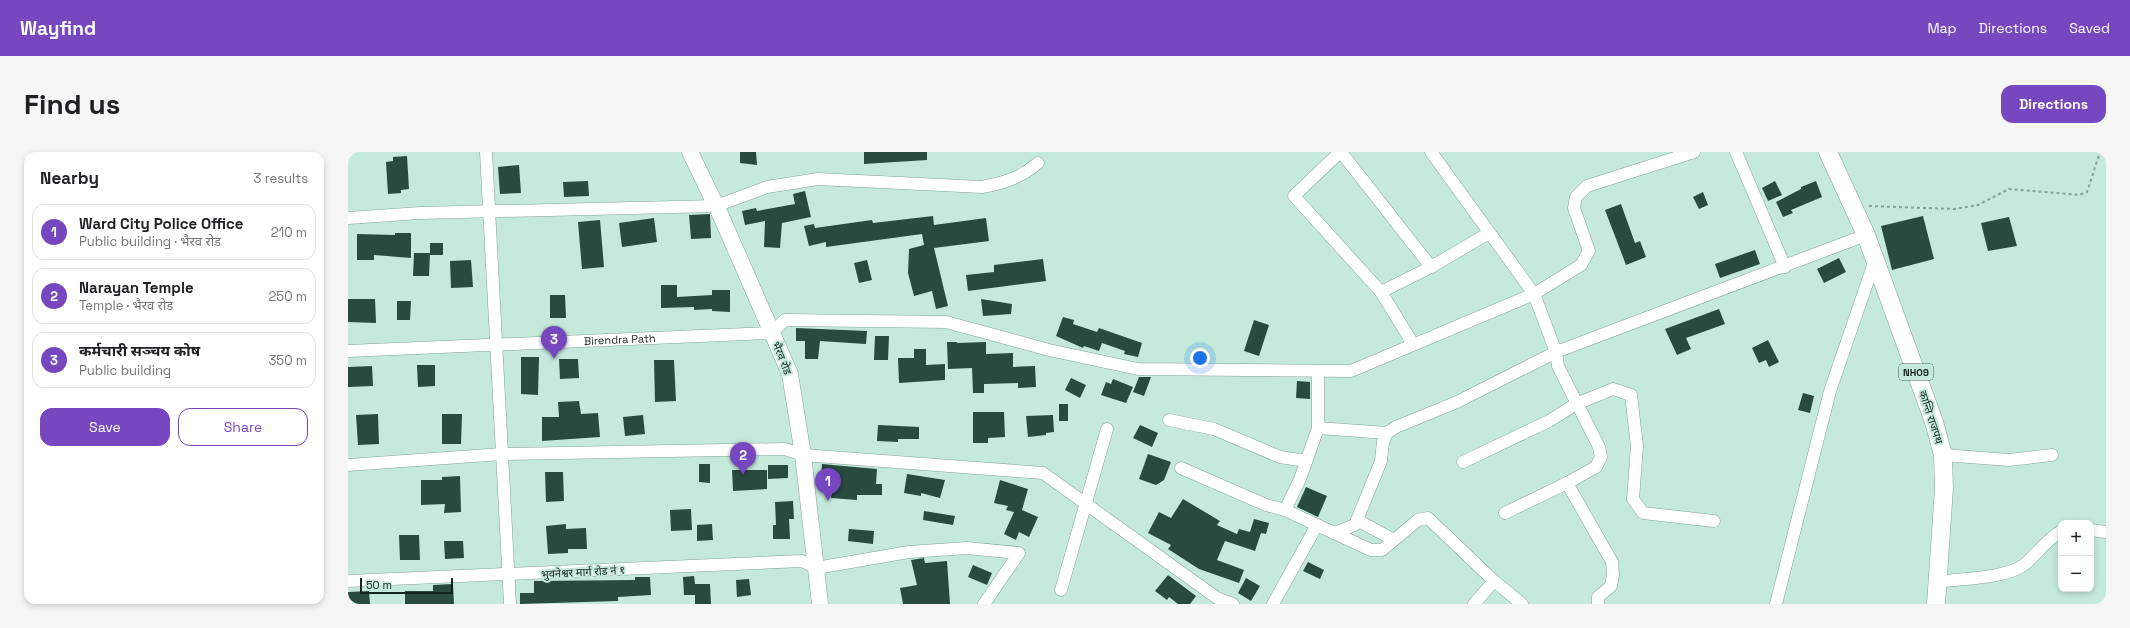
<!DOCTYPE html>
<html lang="en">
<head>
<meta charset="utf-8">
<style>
  :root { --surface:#fff; --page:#f6f6f6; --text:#202124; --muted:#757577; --line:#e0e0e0; --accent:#7647be }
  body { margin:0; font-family:"Space Grotesk","Noto Sans Devanagari",sans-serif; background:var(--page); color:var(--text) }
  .controls { position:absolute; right:12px; bottom:12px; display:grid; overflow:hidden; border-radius:8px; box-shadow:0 2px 6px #0003 }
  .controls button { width:36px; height:36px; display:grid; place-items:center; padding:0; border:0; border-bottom:1px solid var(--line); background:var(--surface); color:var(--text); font:20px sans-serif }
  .scale { position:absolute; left:12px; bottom:10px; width:93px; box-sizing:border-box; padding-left:4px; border:2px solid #16241f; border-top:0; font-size:11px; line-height:14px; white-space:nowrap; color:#16241f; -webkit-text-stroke:3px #c5eadb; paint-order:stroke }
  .you { position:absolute; left:852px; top:206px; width:14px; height:14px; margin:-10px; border:3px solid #fff; border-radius:50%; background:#1a73e8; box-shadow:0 0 0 6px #1a73e833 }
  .badge { display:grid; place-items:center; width:26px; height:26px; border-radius:50%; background:var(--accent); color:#fff; font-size:13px; font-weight:700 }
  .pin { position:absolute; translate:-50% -33px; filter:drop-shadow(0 1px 2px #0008) }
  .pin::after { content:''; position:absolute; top:21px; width:14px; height:12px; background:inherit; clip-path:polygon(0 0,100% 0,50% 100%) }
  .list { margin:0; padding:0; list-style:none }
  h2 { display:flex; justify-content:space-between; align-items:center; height:52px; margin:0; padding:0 16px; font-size:17px }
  h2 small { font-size:13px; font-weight:400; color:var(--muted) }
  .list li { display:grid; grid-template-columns:26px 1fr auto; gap:12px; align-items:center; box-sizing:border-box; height:56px; margin:0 8px 8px; padding:0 8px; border:1px solid var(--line); border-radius:12px }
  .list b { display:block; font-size:15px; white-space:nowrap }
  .list p { margin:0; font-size:13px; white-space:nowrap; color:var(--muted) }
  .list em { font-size:13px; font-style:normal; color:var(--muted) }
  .actions { display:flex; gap:8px; padding:12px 16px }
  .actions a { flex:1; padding:9px 0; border:1px solid var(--accent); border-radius:12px; text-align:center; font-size:14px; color:var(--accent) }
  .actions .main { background:var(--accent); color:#fff }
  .map { position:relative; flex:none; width:1758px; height:452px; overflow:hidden; border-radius:12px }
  header { display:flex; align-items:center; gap:24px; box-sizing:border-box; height:56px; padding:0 20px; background:var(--accent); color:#fff }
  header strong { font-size:19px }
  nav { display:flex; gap:22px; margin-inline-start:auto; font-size:14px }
  .intro { display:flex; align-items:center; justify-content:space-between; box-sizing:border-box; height:96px; padding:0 24px }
  h1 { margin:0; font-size:28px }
  .button { padding:10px 18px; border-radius:12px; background:var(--accent); color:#fff; font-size:14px; font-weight:700 }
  main { display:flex; gap:24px; padding:0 24px }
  aside { flex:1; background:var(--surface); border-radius:12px; box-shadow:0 2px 6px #0003 }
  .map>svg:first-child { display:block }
</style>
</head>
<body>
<header>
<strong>Wayfind</strong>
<nav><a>Map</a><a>Directions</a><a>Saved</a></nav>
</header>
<div class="intro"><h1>Find us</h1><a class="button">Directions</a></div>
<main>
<aside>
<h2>Nearby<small>3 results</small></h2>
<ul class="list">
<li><span class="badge">1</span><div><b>Ward City Police Office</b><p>Public building · भैरव रोड</p></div><em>210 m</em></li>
<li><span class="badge">2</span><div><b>Narayan Temple</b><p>Temple · भैरव रोड</p></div><em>250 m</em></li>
<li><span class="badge">3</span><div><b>कर्मचारी सञ्चय कोष</b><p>Public building</p></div><em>350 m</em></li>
</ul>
<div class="actions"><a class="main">Save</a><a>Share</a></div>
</aside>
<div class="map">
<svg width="1758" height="452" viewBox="0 0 1758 452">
  <rect width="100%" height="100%" fill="#c5eadb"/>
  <g fill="#294a3e">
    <path d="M 392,0 L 408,0 L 409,13 L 392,11 Z"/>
    <path d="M 516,0 L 579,0 L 579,8 L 516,12 Z"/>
    <path d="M 59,4 L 61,37 L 53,38 L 53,41 L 40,42 L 38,10 L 45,9 L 45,5 Z"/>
    <path d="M 171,13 L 173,41 L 152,42 L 150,15 Z"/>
    <path d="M 240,29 L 241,44 L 216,45 L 215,30 Z"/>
    <path d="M 1427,29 L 1434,43 L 1420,49 L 1414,36 Z"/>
    <path d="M 1468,29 L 1474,45 L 1443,58 L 1445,61 L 1435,65 L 1428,50 L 1453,37 L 1453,35 Z"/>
    <path d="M 457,39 L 463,65 L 434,71 L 432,96 L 416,95 L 417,69 L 397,73 L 394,59 L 408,56 L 409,59 L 447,52 L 445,42 Z"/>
    <path d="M 1355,40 L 1360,53 L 1351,57 L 1345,45 Z"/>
    <path d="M 1273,52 L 1287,91 L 1292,89 L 1298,105 L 1278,113 L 1257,58 Z"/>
    <path d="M 362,62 L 363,86 L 343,87 L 341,63 Z"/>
    <path d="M 585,64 L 586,73 L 638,66 L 641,89 L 586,96 L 600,154 L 588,157 L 584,139 L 566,144 L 560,121 L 561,97 L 576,93 L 574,82 L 478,95 L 478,90 L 461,94 L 456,74 L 466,72 L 467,76 L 524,68 L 525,71 Z"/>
    <path d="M 1575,64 L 1586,107 L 1544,118 L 1533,74 Z"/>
    <path d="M 1661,65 L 1669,94 L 1640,99 L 1633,71 Z"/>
    <path d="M 306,66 L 309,90 L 274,95 L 271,71 Z"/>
    <path d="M 252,68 L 256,115 L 234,117 L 230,70 Z"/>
    <path d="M 47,81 L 63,81 L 63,106 L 26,103 L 26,108 L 9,108 L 9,82 L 47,83 Z"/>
    <rect x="82" y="91" width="13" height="12"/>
    <path d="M 1407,98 L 1412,112 L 1372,126 L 1367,112 Z"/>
    <path d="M 66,101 L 82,101 L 81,124 L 65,124 Z"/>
    <path d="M 1491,106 L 1498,120 L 1476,131 L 1469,117 Z"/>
    <path d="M 695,107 L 698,129 L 620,139 L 618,123 L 646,120 L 646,113 Z"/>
    <path d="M 123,108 L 125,135 L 103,136 L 102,109 Z"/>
    <path d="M 519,108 L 524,128 L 511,131 L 506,111 Z"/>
    <path d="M 313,133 L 329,133 L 329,145 L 364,143 L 364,138 L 382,138 L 382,160 L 364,159 L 364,157 L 346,158 L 346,155 L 313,156 Z"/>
    <path d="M 202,143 L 217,143 L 218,166 L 202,166 Z"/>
    <path d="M 0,147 L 27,147 L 28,171 L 0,170 Z"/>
    <path d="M 633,147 L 664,152 L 663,162 L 635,164 Z"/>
    <path d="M 49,149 L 63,149 L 62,168 L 49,168 Z"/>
    <path d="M 1371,157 L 1377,172 L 1338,186 L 1343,197 L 1329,203 L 1317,177 Z"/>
    <path d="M 715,165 L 726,168 L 725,172 L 749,180 L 751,176 L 794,191 L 790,205 L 776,202 L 777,199 L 754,191 L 751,199 L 736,194 L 735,196 L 708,184 Z"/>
    <path d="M 906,168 L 921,173 L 911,204 L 896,199 Z"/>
    <path d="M 448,176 L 519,179 L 518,192 L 472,189 L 470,207 L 457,207 L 457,189 L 448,189 Z"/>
    <path d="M 527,184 L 541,184 L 540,208 L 526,208 Z"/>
    <path d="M 1420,188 L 1431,210 L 1421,215 L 1418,208 L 1411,211 L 1404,196 Z"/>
    <path d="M 599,190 L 609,190 L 609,191 L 638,190 L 638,202 L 665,201 L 665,215 L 687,214 L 688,235 L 670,236 L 670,231 L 636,232 L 636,241 L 625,241 L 624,216 L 600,217 Z"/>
    <path d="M 566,197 L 578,197 L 578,213 L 597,212 L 597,228 L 551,231 L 550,206 L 566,206 Z"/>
    <path d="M 173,205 L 191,205 L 190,243 L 173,242 Z"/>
    <path d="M 211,207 L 230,207 L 231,226 L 212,227 Z"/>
    <path d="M 306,208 L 326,208 L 328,249 L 307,250 Z"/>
    <path d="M 69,213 L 87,213 L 87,234 L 70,235 Z"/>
    <path d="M 24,214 L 25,234 L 0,235 L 0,215 Z"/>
    <path d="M 791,225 L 803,225 L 796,244 L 785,240 Z"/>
    <path d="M 723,226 L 738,233 L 732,246 L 717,238 Z"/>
    <path d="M 765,227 L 785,235 L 778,251 L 753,243 L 758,230 L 763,232 Z"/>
    <path d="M 949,229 L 962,230 L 962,247 L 948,246 Z"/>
    <path d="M 1455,241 L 1466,244 L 1462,261 L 1450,258 Z"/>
    <path d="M 231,249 L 233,262 L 250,261 L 252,285 L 194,289 L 194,265 L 211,265 L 210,250 Z"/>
    <rect x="711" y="252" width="9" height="17"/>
    <path d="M 625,260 L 656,260 L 657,285 L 640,286 L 640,291 L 625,291 Z"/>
    <path d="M 30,262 L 31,292 L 10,293 L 8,263 Z"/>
    <path d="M 94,262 L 114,262 L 113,292 L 94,292 Z"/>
    <path d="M 295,263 L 297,282 L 277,284 L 275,265 Z"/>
    <path d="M 705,263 L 706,280 L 698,281 L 698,283 L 680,285 L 678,264 Z"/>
    <path d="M 530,273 L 571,275 L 571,287 L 550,287 L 550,290 L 529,289 Z"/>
    <path d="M 792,273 L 810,281 L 804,295 L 785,286 Z"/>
    <path d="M 800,302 L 823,310 L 816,328 L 808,333 L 791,327 Z"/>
    <path d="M 351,312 L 362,312 L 362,331 L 351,330 Z"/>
    <path d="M 474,312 L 529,317 L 528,332 L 534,332 L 534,343 L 509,343 L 509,348 L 483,346 L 485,324 L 473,324 Z"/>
    <path d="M 420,313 L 440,313 L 440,326 L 420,327 Z"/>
    <path d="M 384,318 L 419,318 L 419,337 L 385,339 Z"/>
    <path d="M 197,320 L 215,320 L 216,349 L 198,350 Z"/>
    <path d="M 559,322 L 597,328 L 592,346 L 573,341 L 573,344 L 556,341 Z"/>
    <path d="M 112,324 L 113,360 L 96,361 L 97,352 L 73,353 L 73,328 L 94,328 L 94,325 Z"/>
    <path d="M 652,328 L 680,337 L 674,358 L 690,365 L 681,385 L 671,380 L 668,388 L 656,382 L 666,360 L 658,358 L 660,354 L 646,351 Z"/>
    <path d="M 958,335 L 979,344 L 970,365 L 949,355 Z"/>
    <path d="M 835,347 L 872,369 L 869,373 L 889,382 L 891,377 L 902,380 L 906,367 L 921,371 L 918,382 L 913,381 L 907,399 L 877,389 L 869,408 L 896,418 L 891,431 L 851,417 L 820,397 L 823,393 L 800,381 L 811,360 L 823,366 Z"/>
    <path d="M 445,349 L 446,367 L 441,367 L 442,387 L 425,387 L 425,373 L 428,373 L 427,350 Z"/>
    <path d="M 343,357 L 344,378 L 323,379 L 322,358 Z"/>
    <path d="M 576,359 L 607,364 L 605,373 L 575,368 Z"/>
    <path d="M 218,372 L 218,377 L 238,376 L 239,397 L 220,397 L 220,401 L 200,402 L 198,374 Z"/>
    <path d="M 364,372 L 365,388 L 349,389 L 349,373 Z"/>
    <path d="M 501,377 L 526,379 L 525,392 L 500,389 Z"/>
    <path d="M 51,383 L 71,383 L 72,408 L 52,408 Z"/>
    <path d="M 96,389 L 115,389 L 116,406 L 97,407 Z"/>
    <path d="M 576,406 L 577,411 L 599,409 L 602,452 L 555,452 L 552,436 L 569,433 L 563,408 Z"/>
    <path d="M 960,410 L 976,418 L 972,427 L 955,419 Z"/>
    <path d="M 625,413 L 644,421 L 639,433 L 620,425 Z"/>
    <path d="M 820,423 L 848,444 L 842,452 L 830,452 L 821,445 L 819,448 L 807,439 Z"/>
    <path d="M 346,424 L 347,432 L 362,432 L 363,452 L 347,452 L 347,443 L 336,443 L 335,425 Z"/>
    <path d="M 287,425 L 302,425 L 303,443 L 270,445 L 270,449 L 172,452 L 172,441 L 186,441 L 186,429 L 287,428 Z"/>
    <path d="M 898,426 L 912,434 L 903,449 L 890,441 Z"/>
    <path d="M 401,427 L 403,443 L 389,445 L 388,428 Z"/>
    <path d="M 105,432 L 106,452 L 57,452 L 57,439 L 85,439 L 85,433 Z"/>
    <path d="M 21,439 L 22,452 L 0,452 L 0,440 Z"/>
  </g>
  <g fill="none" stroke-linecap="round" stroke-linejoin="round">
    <defs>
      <g id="minor">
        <path d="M 138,0 L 162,452"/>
        <path d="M 992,0 L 946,44 L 1033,140 L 1065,192"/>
        <path d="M 993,0 L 1083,115"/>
        <path d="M 1083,0 L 1186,142 L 1208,200 L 1210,214 L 1251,295 L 1253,305 L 1248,315 L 1219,331 L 1157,361"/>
        <path d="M 1388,0 L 1437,115"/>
        <path d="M 0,66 L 72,61 L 368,54 L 419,35 L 470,27 L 634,35 C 656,31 672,26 690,11"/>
        <path d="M 1033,140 L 1083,115 L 1141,81"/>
        <path id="s1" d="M 0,199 L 423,181 L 437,168 L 598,170 L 701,198 L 790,217 L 1003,219 L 1186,142 L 1233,113 L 1241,99 L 1226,56 L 1228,45 L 1239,34 L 1346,0"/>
        <path d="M 821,268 L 866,277 L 932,305 L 958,309"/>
        <path d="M 970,276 L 1039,281"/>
        <path d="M 1595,303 L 1661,308 L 1704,303"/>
        <path d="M 1115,310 L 1201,269 L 1228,252 L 1265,237 L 1283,243 L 1289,294 L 1285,347 L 1295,361 L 1366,369"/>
        <path d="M 0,313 L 154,302 L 437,297 L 455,303 L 695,321 L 869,446 L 885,452"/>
        <path d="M 833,316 L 918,353 L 937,358 L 969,373"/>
        <path d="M 1219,331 L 1264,410 L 1265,423 L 1263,434 L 1250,445 L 1250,452"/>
        <path d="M 937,358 L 952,327 L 970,276 L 970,219"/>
        <path d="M 1009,368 L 1046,388"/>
        <path d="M 1743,378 L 1758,380"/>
        <path d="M 986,381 L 1007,373 L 1033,309 L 1035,290 L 1039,281 L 1048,275 L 1109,250 L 1208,200 L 1518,83"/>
        <path d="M 0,429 L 454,409 L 468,416 L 561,400 L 619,396 L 671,401 L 636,452"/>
        <path d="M 1589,430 C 1613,426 1658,427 1677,412 C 1690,401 1697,389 1713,379"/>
        <path d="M 713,438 L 759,277"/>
        <path d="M 925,452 L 969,373 L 1023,398 L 1034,398 L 1070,368 L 1080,366 L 1146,429"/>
        <path d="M 1126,452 L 1146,429 L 1174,452"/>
        <path d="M 1428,452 L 1482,239 L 1527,108"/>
      </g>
      <path id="secondary" d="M 342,0 L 373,64 L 442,222 L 455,303 L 472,452"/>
      <path id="primary" d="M 1480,0 L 1518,83 L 1586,270 L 1595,303 L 1596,336 L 1588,452"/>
    </defs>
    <use href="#minor" stroke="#7fa294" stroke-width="13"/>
    <use href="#secondary" stroke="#7fa294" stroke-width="17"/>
    <use href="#primary" stroke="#7fa294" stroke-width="19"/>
    <path stroke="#84a195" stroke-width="2" stroke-dasharray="3 3" stroke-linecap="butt" d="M 1521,54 L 1607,57 L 1630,53 L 1661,37 L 1731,43 L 1739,40 L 1752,0"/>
    <use href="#minor" stroke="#fff" stroke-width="12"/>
    <use href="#secondary" stroke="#fff" stroke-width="16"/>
    <use href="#primary" stroke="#fff" stroke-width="18"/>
  </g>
  <g text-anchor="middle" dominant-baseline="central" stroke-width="4" stroke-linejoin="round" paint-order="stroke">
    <rect fill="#c5eadb" stroke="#4a5f57" stroke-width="1" x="1551" y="212" width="34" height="16" rx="3"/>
    <g font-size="10" font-weight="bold" fill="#16241f">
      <text x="1568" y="220">NH09</text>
    </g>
    <g font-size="11" fill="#16241f" stroke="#c5eadb">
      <text stroke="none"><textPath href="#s1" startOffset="272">Birendra Path</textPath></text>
      <text transform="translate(434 206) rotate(68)">भैरव रोड</text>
      <text transform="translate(1583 265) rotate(72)">कान्ति राजपथ</text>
      <text transform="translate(235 420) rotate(-3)">भुवनेश्वर मार्ग रोड नं १</text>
    </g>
  </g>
</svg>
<div class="controls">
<button>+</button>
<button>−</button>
</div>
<div class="scale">50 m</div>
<div class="you"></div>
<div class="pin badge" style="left:480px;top:349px">1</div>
<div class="pin badge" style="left:395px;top:323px">2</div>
<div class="pin badge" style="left:206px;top:207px">3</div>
</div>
</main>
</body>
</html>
